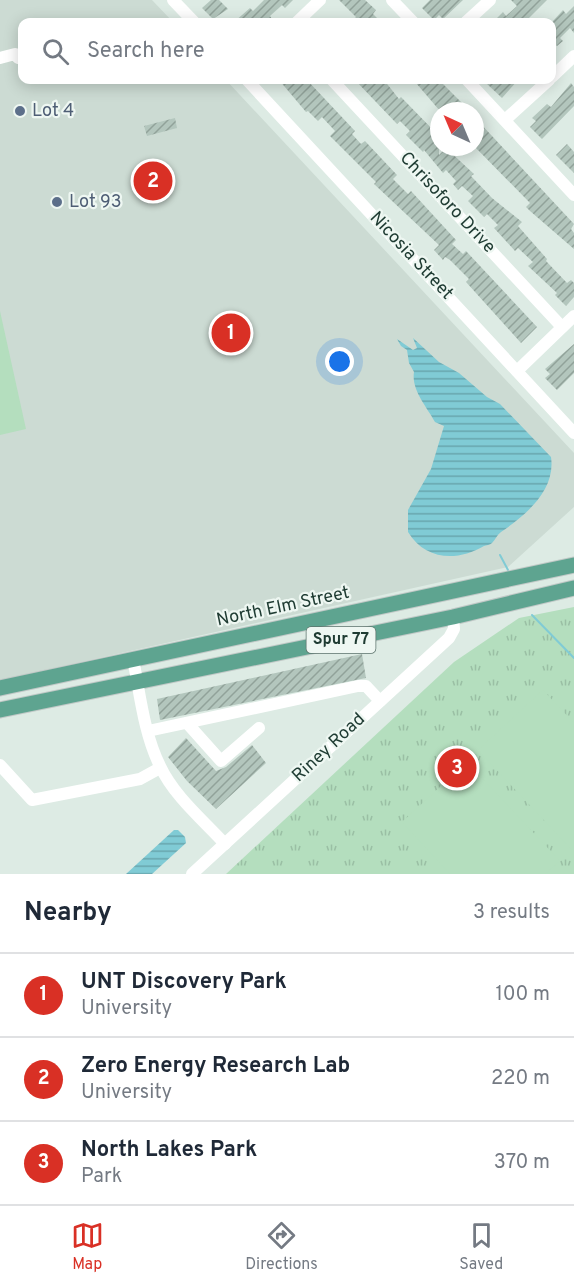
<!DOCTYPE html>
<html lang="en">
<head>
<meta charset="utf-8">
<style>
  :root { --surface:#fff; --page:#f6f6f7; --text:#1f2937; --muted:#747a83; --line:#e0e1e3; --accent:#d93025 }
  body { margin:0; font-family:Overpass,sans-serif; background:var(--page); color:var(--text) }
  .compass { position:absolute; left:430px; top:102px; width:54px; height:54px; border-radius:50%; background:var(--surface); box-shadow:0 3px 15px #0003; rotate:316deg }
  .you { position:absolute; left:340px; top:362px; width:21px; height:21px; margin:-15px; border:4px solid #fff; border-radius:50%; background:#1a73e8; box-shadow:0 0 0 9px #1a73e833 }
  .badge { display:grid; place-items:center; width:39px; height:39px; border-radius:50%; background:var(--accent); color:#fff; font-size:20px; font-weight:700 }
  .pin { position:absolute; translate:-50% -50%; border:3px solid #fff; box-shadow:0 2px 6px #0006 }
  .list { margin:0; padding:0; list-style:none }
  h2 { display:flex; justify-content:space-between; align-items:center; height:78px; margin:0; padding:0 24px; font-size:26px }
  h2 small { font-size:20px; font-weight:400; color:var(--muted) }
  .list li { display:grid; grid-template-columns:39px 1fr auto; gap:18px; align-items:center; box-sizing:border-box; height:84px; padding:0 24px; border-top:2px solid var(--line) }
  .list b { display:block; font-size:22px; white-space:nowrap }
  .list p { margin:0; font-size:20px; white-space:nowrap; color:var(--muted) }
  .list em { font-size:20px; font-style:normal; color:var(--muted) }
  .icon { flex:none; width:33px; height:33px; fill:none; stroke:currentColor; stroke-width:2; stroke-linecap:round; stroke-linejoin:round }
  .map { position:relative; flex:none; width:574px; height:874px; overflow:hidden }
  .search { position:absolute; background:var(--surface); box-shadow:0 3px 15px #0003; left:18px; right:18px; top:18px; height:66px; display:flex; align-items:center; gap:15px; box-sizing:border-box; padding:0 21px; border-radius:12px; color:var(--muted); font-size:22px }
  .sheet { height:330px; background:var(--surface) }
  nav { display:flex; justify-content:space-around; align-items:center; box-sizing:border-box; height:84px; border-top:2px solid var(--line); background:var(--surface); font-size:16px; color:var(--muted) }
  nav a { display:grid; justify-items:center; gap:3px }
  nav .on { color:var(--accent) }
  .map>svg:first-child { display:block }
</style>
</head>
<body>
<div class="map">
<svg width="574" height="874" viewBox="0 0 574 874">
  <defs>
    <pattern id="park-tufts" width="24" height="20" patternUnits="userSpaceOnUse" patternTransform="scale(1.5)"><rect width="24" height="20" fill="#b4debe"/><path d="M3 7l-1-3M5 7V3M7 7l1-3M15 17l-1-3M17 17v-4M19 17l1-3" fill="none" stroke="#9abfa4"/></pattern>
    <pattern id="water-rules" width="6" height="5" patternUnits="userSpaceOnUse" patternTransform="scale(1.5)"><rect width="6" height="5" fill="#80cbd5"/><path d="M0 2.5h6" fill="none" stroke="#68a6ad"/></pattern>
    <pattern id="building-hatch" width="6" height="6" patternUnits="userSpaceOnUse" patternTransform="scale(1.5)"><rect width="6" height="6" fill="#b3c6bd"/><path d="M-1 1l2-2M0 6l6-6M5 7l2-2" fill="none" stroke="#91a29a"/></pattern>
  </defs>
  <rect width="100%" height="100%" fill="#ddebe4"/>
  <path fill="#ccdbd3" d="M 0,0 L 152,0 L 173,22 L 22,22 L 22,80 L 226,80 L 574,453 L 574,507 L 508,567 L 0,680 Z"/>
  <path fill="url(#park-tufts)" d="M 574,607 L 574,874 L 226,874 L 454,662 L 519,618 Z"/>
  <g fill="#b4debe">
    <path d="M 0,311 L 26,429 L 0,435 Z"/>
    <path d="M 543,690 L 574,723 L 574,846 L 571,849 L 478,750 Z"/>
    <path d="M 467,762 L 560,861 L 545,874 L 450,874 L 402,822 Z"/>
  </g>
  <g fill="url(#water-rules)">
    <path d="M 413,338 L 439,362 L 459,373 L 487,397 L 500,404 L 551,457 C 556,490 526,515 501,532 C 497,535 495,540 492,543 C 490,545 486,545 484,546 C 457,562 425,560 408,532 L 408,510 L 431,469 L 444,426 L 435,422 C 427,407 411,390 414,372 L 409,363 L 407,350 L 401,346 L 397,339 L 413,350 L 417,348 Z"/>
    <path d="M 174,830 L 178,830 L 185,837 L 186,843 L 152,874 L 126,874 Z"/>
  </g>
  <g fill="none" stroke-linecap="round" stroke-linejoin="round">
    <g stroke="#80cbd5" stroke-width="2">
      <path d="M 500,555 L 508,570"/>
      <path d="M 532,615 L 574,658"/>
    </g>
  </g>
  <g fill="url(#building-hatch)">
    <path d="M 211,0 L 219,0 L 228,9 L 213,19 L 202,8 Z"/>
    <path d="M 264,0 L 293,0 L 285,8 L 282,5 L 270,16 L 272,19 L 268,22 L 234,22 L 250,8 L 253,11 Z"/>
    <path d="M 339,0 L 365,0 L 376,10 L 373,14 L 381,22 L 357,22 L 354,19 L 356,17 Z"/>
    <path d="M 430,0 L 463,0 L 443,19 L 439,15 L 434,20 L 422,8 Z"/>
    <path d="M 511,0 L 547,0 L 525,22 L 493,22 L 503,12 L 506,16 L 517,6 Z"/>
    <path d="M 574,6 L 574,33 L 570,28 L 560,38 L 563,41 L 557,46 L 552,41 L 552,22 L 563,10 L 566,14 Z"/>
    <path d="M 279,80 L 307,80 L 355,131 L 352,134 L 361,144 L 365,141 L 397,175 L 393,179 L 408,194 L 411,191 L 456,240 L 452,244 L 463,254 L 466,251 L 537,327 L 521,343 L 466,282 L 469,279 L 450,260 L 445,257 L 443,260 L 434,250 L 439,245 L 374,184 L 376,182 L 330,136 L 335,131 L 322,117 L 318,121 L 308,111 L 306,112 Z"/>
    <path d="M 355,80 L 384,80 L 399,99 L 401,97 L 439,136 L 436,139 L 439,142 L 439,155 L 446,148 L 474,174 L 471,176 L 492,198 L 522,222 L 518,226 L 547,259 L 546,261 L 567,283 L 571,280 L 574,283 L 574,297 L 566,306 L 555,295 L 557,293 L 528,266 L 533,262 L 518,248 L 515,251 L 494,228 L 498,225 L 487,214 L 484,217 L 468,201 L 473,196 L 462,186 L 458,190 L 453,184 L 456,181 L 446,170 L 443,173 L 424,150 L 423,152 L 406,135 L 410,131 L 400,121 L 397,124 Z"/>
    <path d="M 420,80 L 439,80 L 467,108 L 463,111 L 440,111 L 416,83 Z"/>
    <path d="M 490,80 L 518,80 L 502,98 L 486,83 Z"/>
    <path d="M 571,83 L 574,87 L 574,106 L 542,139 L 530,127 L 536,121 L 532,118 L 547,104 L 551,107 Z"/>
    <path d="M 175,118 L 177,128 L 147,136 L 144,126 Z"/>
    <path d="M 478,121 L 574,224 L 571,229 L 574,233 L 574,249 L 530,211 L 526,207 L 530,203 L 475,147 L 475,124 Z"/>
    <path d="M 567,144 L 574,152 L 574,173 L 556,155 Z"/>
    <path d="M 574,344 L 574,373 L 557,390 L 545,378 L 550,374 L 545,369 Z"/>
    <path d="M 362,654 L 366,678 L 160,720 L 157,699 Z"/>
    <path d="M 186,738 L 216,771 L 226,767 L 252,745 L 266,763 L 216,809 L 187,781 L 168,757 Z"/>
  </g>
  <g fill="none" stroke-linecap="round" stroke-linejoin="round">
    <defs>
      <g id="major">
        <path d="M 0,688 L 574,565"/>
        <path d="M 0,710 L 453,617 L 574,588"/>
      </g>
    </defs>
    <use href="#major" stroke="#c0c8c6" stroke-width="17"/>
    <g stroke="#fff" stroke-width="12">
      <path d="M 173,0 L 194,22"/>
      <path d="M 392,0 L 413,22"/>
      <path d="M 297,22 L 320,0"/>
      <path d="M 466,22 L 490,0"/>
      <path d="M 0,58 L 15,54 L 18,58"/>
      <path d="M 552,77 L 574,56"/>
      <path d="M 247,80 L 574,433"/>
      <path d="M 332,80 L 562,327"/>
      <path d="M 467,80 L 574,195"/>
      <path d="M 505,120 L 549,80"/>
      <path d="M 517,371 L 574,316"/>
      <path d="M 133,659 C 140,694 144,734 160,766 C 174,796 203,820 225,844"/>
      <path d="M 187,723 L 221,761 L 259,728"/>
      <path d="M 148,731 L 358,686 L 366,686 L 380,701"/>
      <path d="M 0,765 L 32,800 L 140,779 L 160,768"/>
      <path d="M 192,874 L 449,638 L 454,629 L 453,617"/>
    </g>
    <use href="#major" stroke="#5ea490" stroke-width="15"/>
  </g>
  <g fill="#5c6f8a" stroke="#eef7f2" stroke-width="2">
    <circle cx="20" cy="111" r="6"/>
    <circle cx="57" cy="202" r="6"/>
  </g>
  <g text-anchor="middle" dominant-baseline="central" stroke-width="4.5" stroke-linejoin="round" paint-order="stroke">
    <rect fill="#eef7f2" stroke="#5c736c" stroke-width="1.5" x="306.5" y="627" width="69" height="26" rx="4.5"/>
    <g font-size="16" font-weight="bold" fill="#1e3b32">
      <text x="341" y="640">Spur 77</text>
    </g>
    <g font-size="18" fill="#4e5e75" stroke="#eef7f2" text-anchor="start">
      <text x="32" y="111">Lot 4</text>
      <text x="69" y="202">Lot 93</text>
    </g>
    <g font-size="18" fill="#1e3b32" stroke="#eef7f2">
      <text transform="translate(447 203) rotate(47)">Chrisoforo Drive</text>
      <text transform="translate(411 256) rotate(47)">Nicosia Street</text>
      <text transform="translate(283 607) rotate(-12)">North Elm Street</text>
      <text transform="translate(329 748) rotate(-43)">Riney Road</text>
    </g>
  </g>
</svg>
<svg class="compass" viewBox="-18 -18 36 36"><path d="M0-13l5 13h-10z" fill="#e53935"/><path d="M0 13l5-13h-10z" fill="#747a83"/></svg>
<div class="you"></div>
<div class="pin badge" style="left:231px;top:333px">1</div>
<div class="pin badge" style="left:153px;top:181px">2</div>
<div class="pin badge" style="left:457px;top:768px">3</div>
<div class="search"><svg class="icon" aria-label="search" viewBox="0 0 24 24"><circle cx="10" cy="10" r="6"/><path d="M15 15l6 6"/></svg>Search here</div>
</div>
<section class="sheet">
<h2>Nearby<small>3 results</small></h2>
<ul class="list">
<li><span class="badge">1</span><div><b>UNT Discovery Park</b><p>University</p></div><em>100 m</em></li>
<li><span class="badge">2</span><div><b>Zero Energy Research Lab</b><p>University</p></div><em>220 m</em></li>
<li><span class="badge">3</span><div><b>North Lakes Park</b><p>Park</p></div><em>370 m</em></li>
</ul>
</section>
<nav>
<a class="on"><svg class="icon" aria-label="map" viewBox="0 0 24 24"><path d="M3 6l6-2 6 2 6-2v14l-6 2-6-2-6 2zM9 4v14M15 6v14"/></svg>Map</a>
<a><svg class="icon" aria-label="directions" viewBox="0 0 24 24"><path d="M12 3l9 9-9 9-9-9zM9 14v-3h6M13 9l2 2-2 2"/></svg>Directions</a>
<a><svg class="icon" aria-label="saved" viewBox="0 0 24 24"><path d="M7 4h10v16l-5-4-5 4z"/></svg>Saved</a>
</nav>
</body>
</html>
